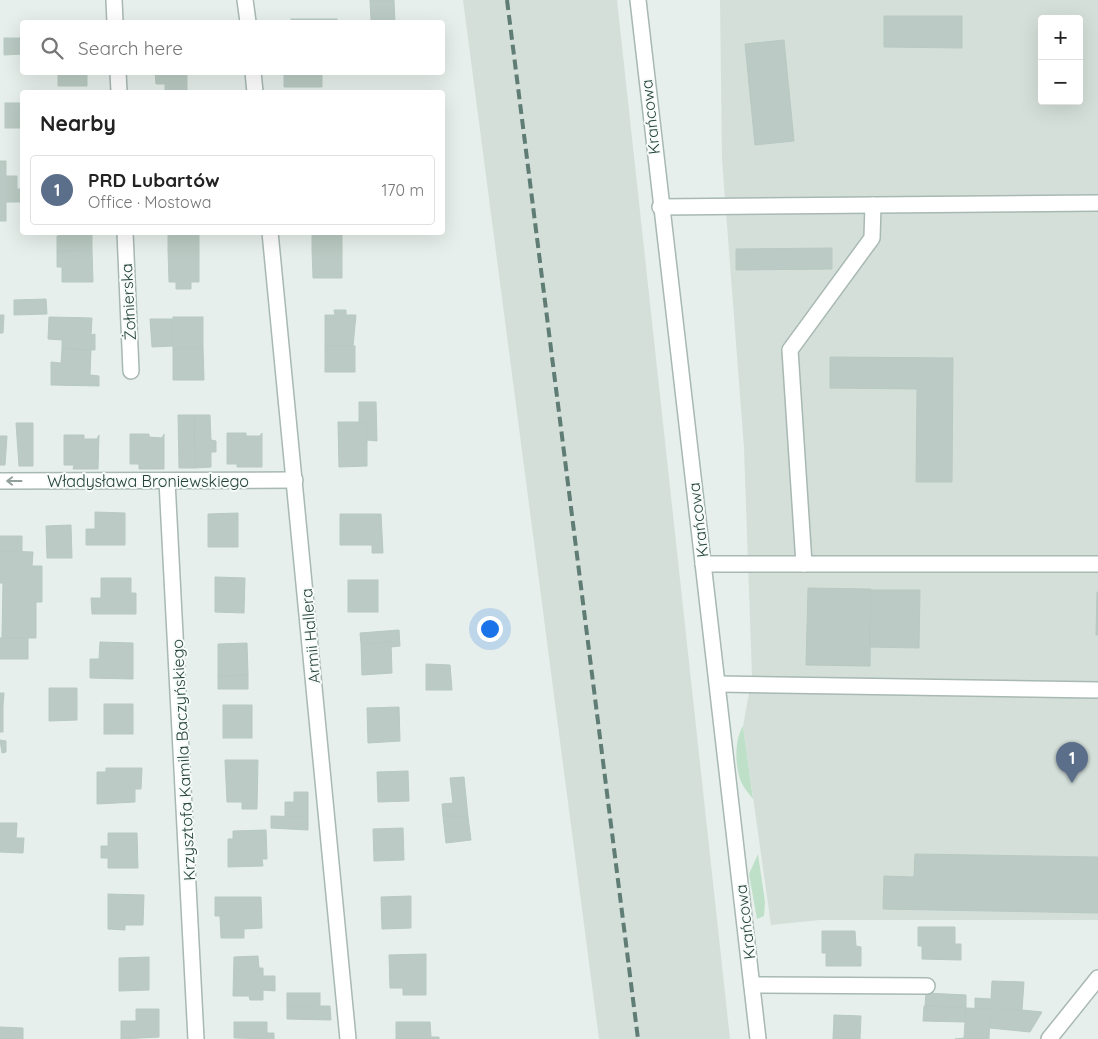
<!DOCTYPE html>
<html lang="en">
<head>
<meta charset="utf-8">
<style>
  :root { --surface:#fff; --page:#f6f6f6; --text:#222; --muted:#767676; --line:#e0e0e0; --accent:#804e3d }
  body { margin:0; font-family:Quicksand,sans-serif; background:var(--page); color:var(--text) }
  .controls { position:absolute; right:15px; top:15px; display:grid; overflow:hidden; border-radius:5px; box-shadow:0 5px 20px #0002 }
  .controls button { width:45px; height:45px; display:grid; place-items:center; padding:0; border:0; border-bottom:1px solid var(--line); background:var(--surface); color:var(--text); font:25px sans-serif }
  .you { position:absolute; left:489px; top:628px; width:18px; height:18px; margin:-12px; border:4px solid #fff; border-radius:50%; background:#1a73e8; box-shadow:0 0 0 8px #1a73e833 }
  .badge { display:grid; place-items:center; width:32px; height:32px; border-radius:50%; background:var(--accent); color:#fff; font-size:16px; font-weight:700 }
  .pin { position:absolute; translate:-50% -41px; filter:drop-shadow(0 1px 2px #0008) }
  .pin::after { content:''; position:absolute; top:26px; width:18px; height:15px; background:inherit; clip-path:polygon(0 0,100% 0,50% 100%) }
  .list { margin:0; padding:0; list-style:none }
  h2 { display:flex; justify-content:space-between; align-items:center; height:65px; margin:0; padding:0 20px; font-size:21px }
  h2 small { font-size:16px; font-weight:400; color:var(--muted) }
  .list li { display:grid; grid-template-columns:32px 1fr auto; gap:15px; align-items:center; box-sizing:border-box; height:70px; margin:0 10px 10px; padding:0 10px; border:1px solid var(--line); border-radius:5px }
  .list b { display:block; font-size:19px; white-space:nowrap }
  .list p { margin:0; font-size:16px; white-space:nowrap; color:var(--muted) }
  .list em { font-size:16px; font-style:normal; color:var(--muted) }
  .icon { flex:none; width:28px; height:28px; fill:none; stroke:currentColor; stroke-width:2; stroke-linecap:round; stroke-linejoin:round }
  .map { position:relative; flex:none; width:1098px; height:1039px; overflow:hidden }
  .search { position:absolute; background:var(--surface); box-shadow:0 5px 20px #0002; left:20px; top:20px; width:425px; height:55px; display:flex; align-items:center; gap:12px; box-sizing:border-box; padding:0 18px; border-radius:5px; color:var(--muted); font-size:19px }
  .panel { position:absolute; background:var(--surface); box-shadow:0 5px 20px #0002; left:20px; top:90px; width:425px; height:145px; border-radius:5px }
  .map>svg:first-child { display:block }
</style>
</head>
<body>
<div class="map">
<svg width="1098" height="1039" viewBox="0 0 1098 1039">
  <rect width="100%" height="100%" fill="#e6efeb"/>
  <g fill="#d4dfda" fill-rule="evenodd">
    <path d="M 463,0 L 617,0 L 730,1039 L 599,1039 Z"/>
    <path d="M 720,0 L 1098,0 L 1098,920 L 820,920 L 771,925 L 743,726 L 752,677 L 744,448 L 722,159 ZM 1042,19 L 1079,19 L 1079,101 L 1042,101 Z"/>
  </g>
  <g fill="#bfe0c8">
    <path d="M 743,726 L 753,799 C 749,794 744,788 741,782 C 735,766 734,741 743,726 Z"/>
    <path d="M 758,854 L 765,902 L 764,916 L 757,919 L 749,874 Z"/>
  </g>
  <g fill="#bbcac4" stroke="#b8c9c2">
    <path d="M 370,0 L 394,0 L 395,22 L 371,20 Z"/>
    <path d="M 884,16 L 962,16 L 962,48 L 884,47 Z"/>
    <rect x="291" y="19" width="46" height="3"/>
    <path d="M 4,38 L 22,38 L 22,54 L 4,55 Z"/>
    <path d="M 784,40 L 794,141 L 755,145 L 745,44 Z"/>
    <path d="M 51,72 L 87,72 L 87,86 L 58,86 L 58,74 Z"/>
    <path d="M 155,72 L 187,72 L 187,92 L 165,92 L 165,84 L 156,84 Z"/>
    <path d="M 284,72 L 326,72 L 326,73 L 322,73 L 322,87 L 284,87 Z"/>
    <rect x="5" y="103" width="17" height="25"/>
    <rect x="0" y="161" width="6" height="60"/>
    <path d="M 6,176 L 17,176 L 17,189 L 22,189 L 22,202 L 6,202 Z"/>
    <path d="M 62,232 L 92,232 L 92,250 L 57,251 L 57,236 L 62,235 Z"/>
    <rect x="168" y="232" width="31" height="17"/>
    <rect x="312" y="232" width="30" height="16"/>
    <path d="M 312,248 L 342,248 L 342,278 L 313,278 Z"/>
    <path d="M 832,248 L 832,269 L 736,270 L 736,249 Z"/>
    <path d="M 168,249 L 199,249 L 199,282 L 191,282 L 191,289 L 176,289 L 176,282 L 169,282 Z"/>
    <path d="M 92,250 L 93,282 L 62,282 L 62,267 L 57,267 L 57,251 Z"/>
    <path d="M 46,299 L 47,314 L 14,315 L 14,300 Z"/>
    <path d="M 334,310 L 346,310 L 346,315 L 356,315 L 353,346 L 325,346 L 325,315 L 335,315 Z"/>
    <path d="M 0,315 L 4,315 L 3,333 L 0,333 Z"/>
    <path d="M 49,317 L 92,318 L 91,335 L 95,334 L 95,350 L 62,349 L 62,340 L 48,339 Z"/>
    <rect x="173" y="317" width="30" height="31"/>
    <path d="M 150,319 L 173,319 L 173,346 L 152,347 Z"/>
    <rect x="325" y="346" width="30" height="26"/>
    <path d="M 173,348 L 203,348 L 204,380 L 173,380 Z"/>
    <path d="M 62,349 L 91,350 L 90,375 L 99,376 L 99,386 L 51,385 L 51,362 L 61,363 Z"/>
    <path d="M 830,357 L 953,358 L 952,482 L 916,482 L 917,389 L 830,388 Z"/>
    <path d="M 359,402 L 376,402 L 377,441 L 367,440 L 367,422 L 359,422 Z"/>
    <path d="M 178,415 L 194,415 L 195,468 L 179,468 Z"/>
    <path d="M 194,415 L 210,415 L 211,440 L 216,441 L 216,452 L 211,452 L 211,467 L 195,468 Z"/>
    <path d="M 338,422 L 367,422 L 367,466 L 339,467 Z"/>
    <path d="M 16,423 L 33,423 L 33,466 L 19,466 Z"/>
    <path d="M 227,433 L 246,433 L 246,436 L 260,436 L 262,433 L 262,467 L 237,467 L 237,464 L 227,464 Z"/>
    <path d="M 130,434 L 149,434 L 149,437 L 162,438 L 164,434 L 164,469 L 139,469 L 139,464 L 130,464 Z"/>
    <path d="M 64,435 L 84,435 L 84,439 L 97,439 L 99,435 L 98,469 L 73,469 L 74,465 L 64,465 Z"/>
    <path d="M 0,436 L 7,436 L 5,465 L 0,465 Z"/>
    <path d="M 95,512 L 125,513 L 125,545 L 86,545 L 86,529 L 95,529 Z"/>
    <path d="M 238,513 L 238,547 L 208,547 L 208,514 Z"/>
    <path d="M 340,514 L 381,514 L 383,553 L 372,553 L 372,545 L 340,545 Z"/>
    <path d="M 71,525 L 72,558 L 47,558 L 46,526 Z"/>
    <path d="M 0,536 L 22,536 L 22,552 L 0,551 Z"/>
    <path d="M 0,551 L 33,552 L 32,566 L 42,566 L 42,602 L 36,602 L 36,638 L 2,638 L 3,583 L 0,583 Z"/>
    <path d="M 215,577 L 245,578 L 244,613 L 215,612 Z"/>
    <path d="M 101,578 L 131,578 L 131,593 L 136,593 L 136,614 L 92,614 L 91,598 L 101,598 Z"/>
    <rect x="348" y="580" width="30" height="32"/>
    <path d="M 808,588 L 871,589 L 870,666 L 806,665 Z"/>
    <path d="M 871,590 L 920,590 L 919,648 L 870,647 Z"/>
    <path d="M 1097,592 L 1098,592 L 1098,635 L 1096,635 Z"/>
    <path d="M 399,630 L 400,646 L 391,647 L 391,642 L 361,644 L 360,633 Z"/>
    <rect x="0" y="638" width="28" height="21"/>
    <path d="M 100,642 L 133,643 L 133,679 L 90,678 L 90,659 L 99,659 Z"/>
    <path d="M 391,642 L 392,673 L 362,675 L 361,644 Z"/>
    <path d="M 247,643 L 248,675 L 218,676 L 218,644 Z"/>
    <path d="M 426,664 L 450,665 L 452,690 L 426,690 Z"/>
    <path d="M 248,675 L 248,689 L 218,689 L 218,676 Z"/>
    <path d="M 49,688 L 77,688 L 77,720 L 49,721 Z"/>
    <path d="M 0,693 L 4,693 L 3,705 L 0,705 Z"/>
    <rect x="104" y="704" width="29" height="30"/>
    <rect x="0" y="705" width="3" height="27"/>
    <rect x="223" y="705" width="29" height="33"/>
    <path d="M 399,707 L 400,741 L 368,743 L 367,708 Z"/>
    <path d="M 0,740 L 6,741 L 6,752 L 2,753 Z"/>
    <path d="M 225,760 L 258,760 L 257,809 L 242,809 L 242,802 L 227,802 Z"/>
    <path d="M 106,768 L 142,768 L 141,789 L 135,789 L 135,802 L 97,804 L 97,772 L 106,772 Z"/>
    <path d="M 408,771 L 409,801 L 378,802 L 377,772 Z"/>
    <path d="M 464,777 L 468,817 L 443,816 L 442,804 L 453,803 L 450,778 Z"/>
    <path d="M 294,792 L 308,792 L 308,817 L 285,816 L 285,802 L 294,802 Z"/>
    <path d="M 271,816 L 308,817 L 308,830 L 271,828 Z"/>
    <path d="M 443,816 L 468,817 L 471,840 L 446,843 Z"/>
    <path d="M 0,823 L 17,823 L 16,838 L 0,838 Z"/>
    <path d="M 403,828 L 404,860 L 374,861 L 373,829 Z"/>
    <path d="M 266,830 L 267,859 L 262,859 L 263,866 L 228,867 L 228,839 L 233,839 L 233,831 Z"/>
    <path d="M 108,833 L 137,833 L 138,868 L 108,868 L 108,858 L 101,858 L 101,846 L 108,846 Z"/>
    <path d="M 0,838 L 24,838 L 23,853 L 0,852 Z"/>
    <path d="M 915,854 L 1098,857 L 1098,913 L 883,909 L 884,876 L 914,877 Z"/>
    <path d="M 108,894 L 144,895 L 143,925 L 125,925 L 125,930 L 108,929 Z"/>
    <path d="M 411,896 L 411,928 L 382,929 L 381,897 Z"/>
    <path d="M 215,897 L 261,897 L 262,928 L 244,929 L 244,938 L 221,938 L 220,916 L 215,916 Z"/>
    <path d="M 918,927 L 955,927 L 955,944 L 961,944 L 961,960 L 922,959 L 922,946 L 918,946 Z"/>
    <path d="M 822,931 L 855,931 L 856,946 L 861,947 L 861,966 L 826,966 L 826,953 L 822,953 Z"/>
    <path d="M 426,954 L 426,995 L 403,995 L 403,988 L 390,988 L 389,955 Z"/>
    <path d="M 258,956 L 259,968 L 263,968 L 263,976 L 275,976 L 275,991 L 263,990 L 263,1000 L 250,1000 L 249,996 L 233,996 L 234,957 Z"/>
    <path d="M 149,957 L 149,990 L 119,991 L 119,958 Z"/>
    <path d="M 992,981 L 1024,982 L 1022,1010 L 975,1008 L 975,998 L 991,999 Z"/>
    <rect x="287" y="993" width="33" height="13"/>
    <path d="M 926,993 L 966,995 L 966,1008 L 925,1006 Z"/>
    <path d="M 287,1006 L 330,1006 L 331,1020 L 287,1019 Z"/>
    <path d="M 924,1006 L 966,1008 L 965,1022 L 923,1021 Z"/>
    <path d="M 966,1008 L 990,1009 L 989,1039 L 955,1039 L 964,1038 Z"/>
    <path d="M 136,1009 L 159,1009 L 159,1037 L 121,1039 L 121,1021 L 136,1021 Z"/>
    <path d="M 990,1009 L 1022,1010 L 1042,1012 L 1030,1032 L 990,1028 Z"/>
    <path d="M 834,1015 L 861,1016 L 860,1039 L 833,1039 Z"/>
    <path d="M 234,1022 L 267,1022 L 267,1033 L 274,1033 L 274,1039 L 234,1038 Z"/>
    <path d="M 396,1022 L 430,1022 L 431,1037 L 439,1037 L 439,1039 L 396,1039 Z"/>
    <path d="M 0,1027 L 23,1028 L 23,1039 L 0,1039 Z"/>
  </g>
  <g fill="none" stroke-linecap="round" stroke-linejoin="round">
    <defs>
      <g id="minor">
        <path d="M 114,0 L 115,22"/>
        <path d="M 245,0 L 248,22"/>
        <path d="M 638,0 L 758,1039"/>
        <path d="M 118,72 L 119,92"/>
        <path d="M 253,72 L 255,92"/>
        <path d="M 660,207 L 1098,203"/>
        <path d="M 125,232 L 131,371"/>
        <path d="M 270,232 L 348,1039"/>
        <path d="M 0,481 L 295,480"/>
        <path d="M 167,481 L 196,1039"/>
        <path d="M 703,564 L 1098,564"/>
        <path d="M 804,564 L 790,350 L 872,238 L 873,205"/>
        <path d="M 718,684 L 1098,690"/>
        <path d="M 752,985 L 927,986"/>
        <path d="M 1049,1039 L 1098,978"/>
      </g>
    </defs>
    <use href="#minor" stroke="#a8b8b2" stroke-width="18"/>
    <use href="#minor" stroke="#fff" stroke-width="15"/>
    <path stroke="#5f7d75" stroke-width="4" stroke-dasharray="10 5" stroke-linecap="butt" d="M 507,0 L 638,1039"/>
  </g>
  <defs><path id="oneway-shaft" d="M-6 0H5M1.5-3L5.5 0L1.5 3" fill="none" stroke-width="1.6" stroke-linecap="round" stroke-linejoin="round" transform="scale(1.25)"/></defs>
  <use stroke="#92a09c" href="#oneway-shaft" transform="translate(14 481) rotate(-180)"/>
  <g text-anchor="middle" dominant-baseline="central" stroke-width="4" stroke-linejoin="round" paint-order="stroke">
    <g font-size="16" fill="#24423a" stroke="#f7fbf9">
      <text transform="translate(650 117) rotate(-96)">Krańcowa</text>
      <text transform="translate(128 302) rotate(-93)">Żołnierska</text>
      <text x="148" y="481">Władysława Broniewskiego</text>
      <text transform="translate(698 520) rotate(-97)">Krańcowa</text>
      <text transform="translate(310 636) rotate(-95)">Armii Hallera</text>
      <text transform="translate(183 760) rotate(-93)">Krzysztofa Kamila Baczyńskiego</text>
      <text transform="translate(745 922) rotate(-97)">Krańcowa</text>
    </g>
  </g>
</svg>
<div class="controls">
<button>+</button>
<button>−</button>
</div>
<div class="you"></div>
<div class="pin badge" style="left:1072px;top:783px;background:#5c6f8a">1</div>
<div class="search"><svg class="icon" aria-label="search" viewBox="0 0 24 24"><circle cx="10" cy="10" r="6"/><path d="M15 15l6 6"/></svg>Search here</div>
<section class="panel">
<h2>Nearby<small></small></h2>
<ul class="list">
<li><span class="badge" style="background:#5c6f8a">1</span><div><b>PRD Lubartów</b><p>Office · Mostowa</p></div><em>170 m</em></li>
</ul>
</section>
</div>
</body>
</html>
